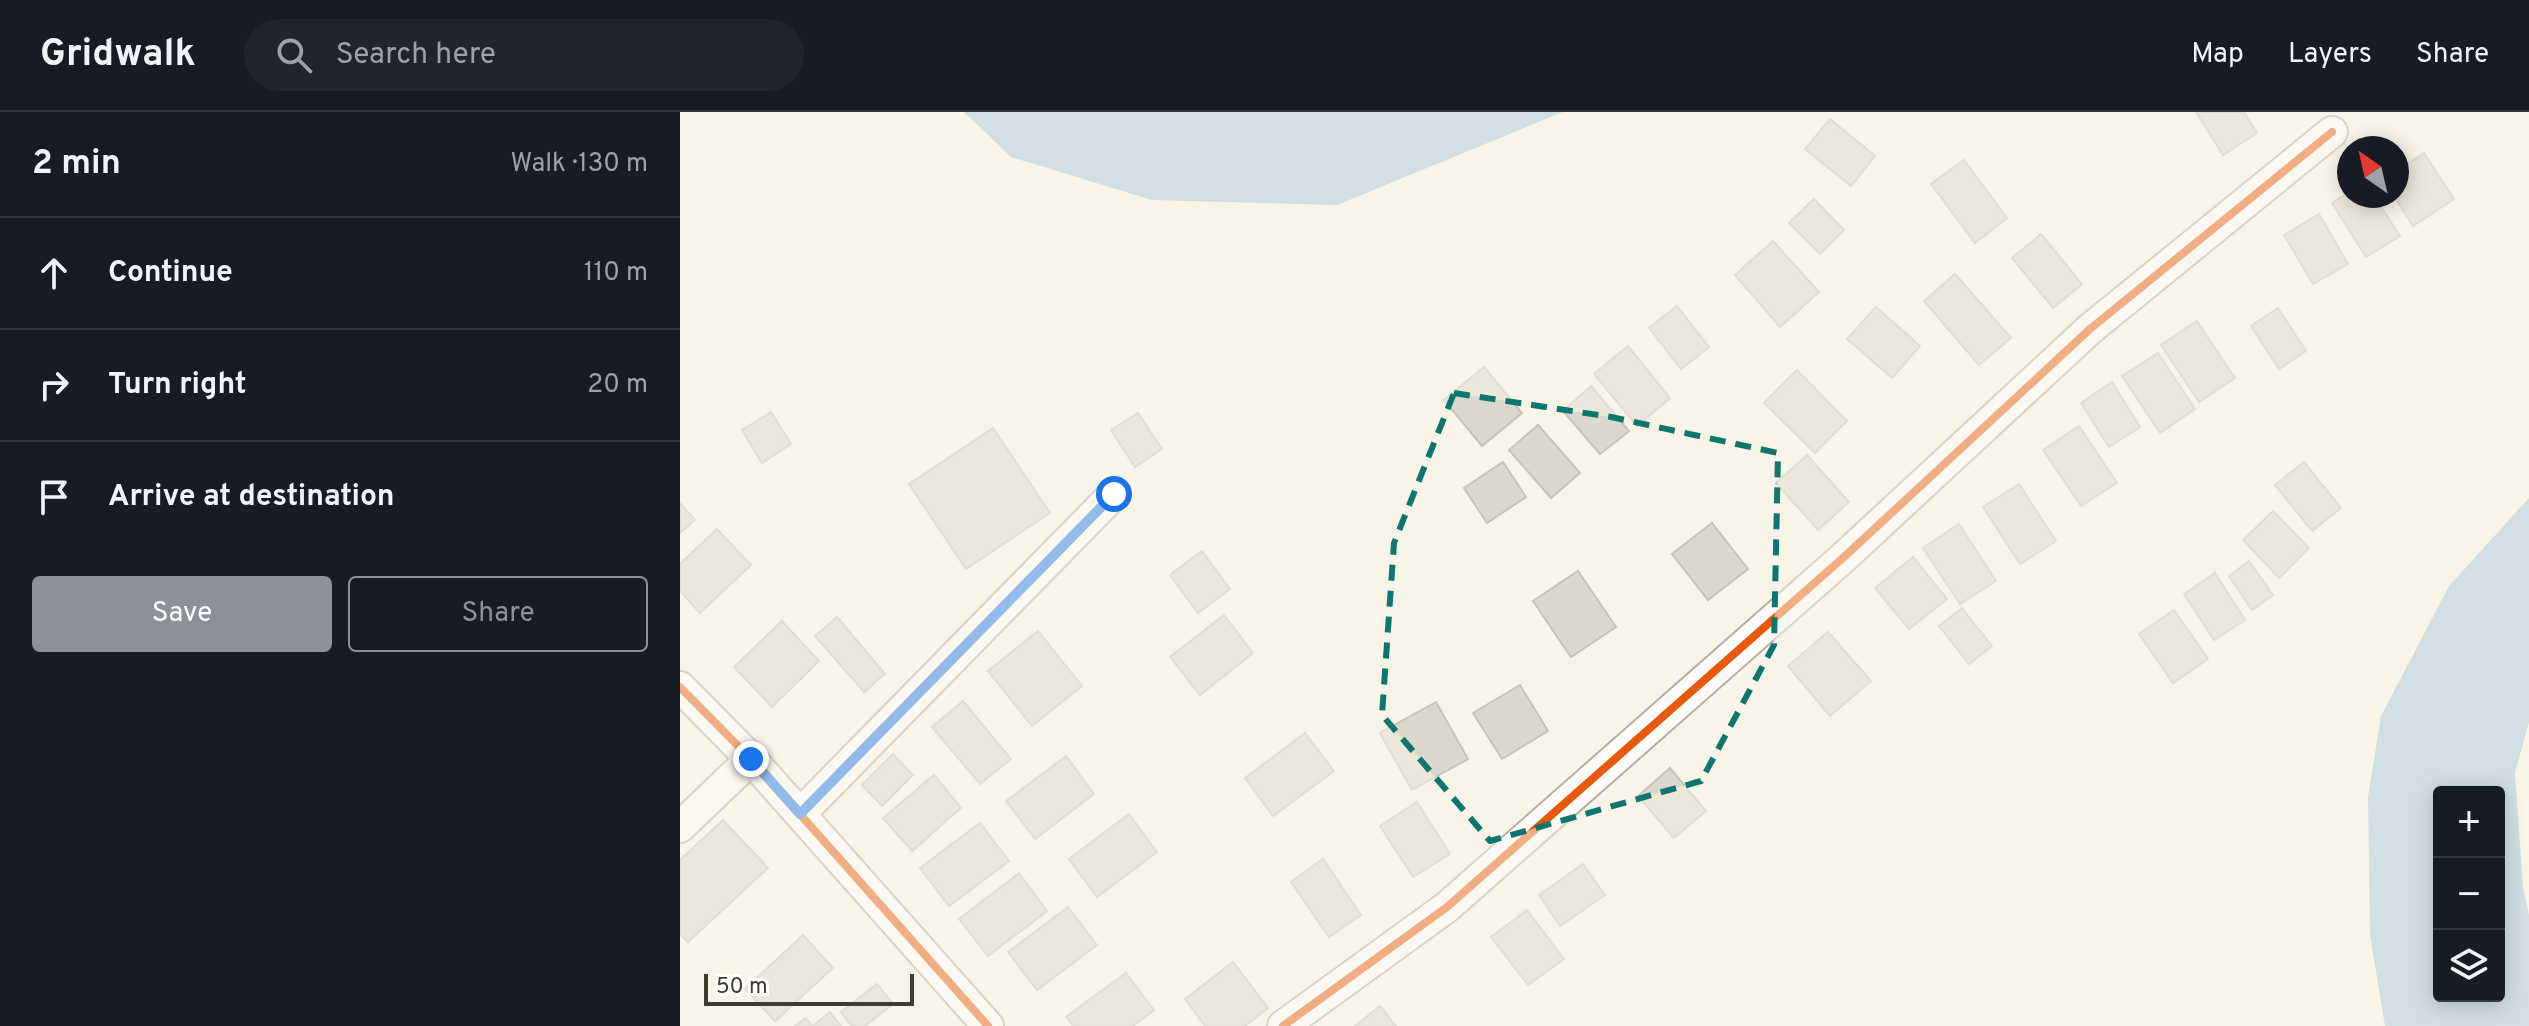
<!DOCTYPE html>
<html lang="en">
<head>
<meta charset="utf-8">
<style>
  :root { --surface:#171b24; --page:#20242c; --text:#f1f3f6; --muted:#9ea1a6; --line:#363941; --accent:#8c9099 }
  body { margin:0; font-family:Overpass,sans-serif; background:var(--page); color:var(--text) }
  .controls { position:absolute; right:24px; bottom:24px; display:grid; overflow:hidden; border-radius:8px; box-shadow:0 4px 20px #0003 }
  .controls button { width:72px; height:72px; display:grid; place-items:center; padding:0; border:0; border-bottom:2px solid var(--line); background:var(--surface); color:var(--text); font:40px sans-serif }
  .compass { position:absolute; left:1657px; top:24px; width:72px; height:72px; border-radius:50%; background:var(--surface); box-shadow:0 4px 20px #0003; rotate:326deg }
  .scale { position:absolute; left:24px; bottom:20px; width:210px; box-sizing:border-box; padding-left:8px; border:4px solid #3e3b30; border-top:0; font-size:22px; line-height:28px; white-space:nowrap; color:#3e3b30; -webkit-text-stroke:6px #fff; paint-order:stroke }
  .stop { position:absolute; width:24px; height:24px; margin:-18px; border:6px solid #1a73e8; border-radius:50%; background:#fff }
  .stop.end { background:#1a73e8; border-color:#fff; box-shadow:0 2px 8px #0008 }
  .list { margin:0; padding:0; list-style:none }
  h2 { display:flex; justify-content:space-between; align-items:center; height:104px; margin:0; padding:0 32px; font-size:34px }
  h2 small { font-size:26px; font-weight:400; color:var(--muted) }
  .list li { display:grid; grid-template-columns:52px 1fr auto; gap:24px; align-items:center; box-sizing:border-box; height:112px; padding:0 32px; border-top:2px solid var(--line) }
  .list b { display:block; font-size:30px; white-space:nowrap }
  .list em { font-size:26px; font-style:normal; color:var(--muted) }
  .actions { display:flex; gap:16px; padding:24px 32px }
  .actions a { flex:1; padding:18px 0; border:2px solid var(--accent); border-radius:8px; text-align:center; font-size:28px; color:var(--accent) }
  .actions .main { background:var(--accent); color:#fff }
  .icon { flex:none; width:44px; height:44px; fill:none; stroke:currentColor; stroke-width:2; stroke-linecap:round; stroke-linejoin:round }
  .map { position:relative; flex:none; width:1849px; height:914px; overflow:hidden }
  header { display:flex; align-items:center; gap:48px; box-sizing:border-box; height:112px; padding:0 40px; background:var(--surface); border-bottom:2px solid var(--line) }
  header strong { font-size:38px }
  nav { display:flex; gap:44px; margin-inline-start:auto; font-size:28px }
  .search { width:560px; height:72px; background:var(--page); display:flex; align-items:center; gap:20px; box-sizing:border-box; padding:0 28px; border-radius:44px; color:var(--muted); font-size:30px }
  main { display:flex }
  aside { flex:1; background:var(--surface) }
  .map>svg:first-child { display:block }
</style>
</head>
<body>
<header>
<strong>Gridwalk</strong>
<div class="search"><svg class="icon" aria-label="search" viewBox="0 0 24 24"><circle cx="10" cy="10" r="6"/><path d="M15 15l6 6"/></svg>Search here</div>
<nav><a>Map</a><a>Layers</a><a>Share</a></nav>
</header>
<main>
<aside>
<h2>2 min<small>Walk · 130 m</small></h2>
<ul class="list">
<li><svg class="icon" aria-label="ahead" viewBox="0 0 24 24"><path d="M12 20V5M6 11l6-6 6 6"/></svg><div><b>Continue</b></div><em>110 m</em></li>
<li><svg class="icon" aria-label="right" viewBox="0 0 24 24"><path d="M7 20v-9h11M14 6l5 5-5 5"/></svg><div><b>Turn right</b></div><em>20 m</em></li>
<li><svg class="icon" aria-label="arrive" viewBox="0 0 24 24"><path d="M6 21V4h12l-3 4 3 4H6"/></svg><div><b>Arrive at destination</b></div></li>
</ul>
<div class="actions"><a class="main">Save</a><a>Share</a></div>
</aside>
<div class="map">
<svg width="1849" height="914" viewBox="0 0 1849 914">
  <rect width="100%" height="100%" fill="#f8f4e8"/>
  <g fill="#a3c6dc" fill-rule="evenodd">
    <path d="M 284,0 L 883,0 L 657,93 L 472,88 L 331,45 Z"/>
    <path d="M 1849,386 L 1849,610 L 1835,661 L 1843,775 L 1849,803 L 1849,914 L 1705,914 L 1690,823 L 1688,685 L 1701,604 L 1769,474 ZM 1759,680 L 1819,680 L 1819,884 L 1759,884 Z"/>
  </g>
  <g fill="#dbd8cd" stroke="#c8c4b9" stroke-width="2">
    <path d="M 1516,0 L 1564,0 L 1577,21 L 1543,43 Z"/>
    <path d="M 1150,7 L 1195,44 L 1171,74 L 1125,37 Z"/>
    <path d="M 1744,41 L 1774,87 L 1733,114 L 1714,84 L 1717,84 L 1717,59 Z"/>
    <path d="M 1284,48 L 1327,106 L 1295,131 L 1251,72 Z"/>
    <path d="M 1669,80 L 1669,84 L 1694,84 L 1720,124 L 1686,145 L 1652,91 Z"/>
    <path d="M 1134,87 L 1164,118 L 1140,142 L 1109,111 Z"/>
    <path d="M 1639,102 L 1668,152 L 1633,172 L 1604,123 Z"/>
    <path d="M 1361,122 L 1402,172 L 1373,196 L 1332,146 Z"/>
    <path d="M 1093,129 L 1139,180 L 1100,215 L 1055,163 Z"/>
    <path d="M 1275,162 L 1331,226 L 1299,253 L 1244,189 Z"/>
    <path d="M 997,194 L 1029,235 L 1001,257 L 969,216 Z"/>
    <path d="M 1196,195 L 1240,234 L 1212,266 L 1167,227 Z"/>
    <path d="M 1598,196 L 1626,239 L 1599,257 L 1571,214 Z"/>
    <path d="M 1517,209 L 1555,266 L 1519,290 L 1481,233 Z"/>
    <path d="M 948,234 L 990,286 L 957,314 L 914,262 Z"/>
    <path d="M 1478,241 L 1515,297 L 1480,321 L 1442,264 Z"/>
    <path d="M 804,255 L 842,301 L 802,334 L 764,288 Z"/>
    <path d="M 1117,258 L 1167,309 L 1135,341 L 1084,291 Z"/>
    <path d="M 1432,270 L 1460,315 L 1429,335 L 1401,291 Z"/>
    <path d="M 911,274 L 949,319 L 920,342 L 883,299 Z"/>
    <path d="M 91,300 L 111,332 L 82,351 L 62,318 Z"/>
    <path d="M 458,301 L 482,337 L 455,355 L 431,318 Z"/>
    <path d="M 858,313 L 900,361 L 871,386 L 829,338 Z"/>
    <path d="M 1399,314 L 1437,371 L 1401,394 L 1363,338 Z"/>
    <path d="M 313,316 L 370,401 L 286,457 L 229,372 Z"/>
    <path d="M 1127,343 L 1169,390 L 1138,418 L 1096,371 Z"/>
    <path d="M 823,350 L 846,385 L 807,411 L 784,376 Z"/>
    <path d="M 1624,350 L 1661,396 L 1632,419 L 1595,373 Z"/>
    <path d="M 1339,372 L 1376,429 L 1340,452 L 1303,395 Z"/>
    <path d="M 0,391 L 15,408 L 0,421 Z"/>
    <path d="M 1593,399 L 1629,436 L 1599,466 L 1563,428 Z"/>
    <path d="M 1032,411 L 1068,457 L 1028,488 L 992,442 Z"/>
    <path d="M 1279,412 L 1316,469 L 1280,492 L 1243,436 Z"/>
    <path d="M 37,417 L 71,453 L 20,501 L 0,479 L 0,452 Z"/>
    <path d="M 522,439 L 550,477 L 518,501 L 490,463 Z"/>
    <path d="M 1233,445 L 1267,487 L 1229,517 L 1195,476 Z"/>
    <path d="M 1569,449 L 1593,483 L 1572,498 L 1549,464 Z"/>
    <path d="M 898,459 L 936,515 L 891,545 L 853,489 Z"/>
    <path d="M 1535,461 L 1565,508 L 1534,528 L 1504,482 Z"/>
    <path d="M 1282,496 L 1312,534 L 1289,552 L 1259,514 Z"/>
    <path d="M 1494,498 L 1528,547 L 1493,571 L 1459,522 Z"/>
    <path d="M 544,503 L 573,541 L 520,583 L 490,545 Z"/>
    <path d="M 157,505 L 205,562 L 184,580 L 135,524 Z"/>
    <path d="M 102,509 L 139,549 L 92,595 L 54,555 Z"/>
    <path d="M 358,519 L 402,574 L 352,614 L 308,559 Z"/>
    <path d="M 1148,520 L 1191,569 L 1150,604 L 1108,554 Z"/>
    <path d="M 840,573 L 868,619 L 822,647 L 793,601 Z"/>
    <path d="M 283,589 L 331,647 L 300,672 L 252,615 Z"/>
    <path d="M 756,590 L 788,647 L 732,678 L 700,621 Z"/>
    <path d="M 625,621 L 654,659 L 593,704 L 565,666 Z"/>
    <path d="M 213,642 L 233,663 L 202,694 L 182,673 Z"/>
    <path d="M 386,644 L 414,682 L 355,727 L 326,689 Z"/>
    <path d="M 990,656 L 1026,699 L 994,726 L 958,684 Z"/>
    <path d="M 254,663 L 281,696 L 232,739 L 203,706 Z"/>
    <path d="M 737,690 L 770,742 L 733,765 L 700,714 Z"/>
    <path d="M 449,702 L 477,740 L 417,785 L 389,747 Z"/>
    <path d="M 43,708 L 88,756 L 8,830 L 0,822 L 0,748 Z"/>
    <path d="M 300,711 L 329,749 L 269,794 L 240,756 Z"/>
    <path d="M 643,747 L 681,803 L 649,825 L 611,770 Z"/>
    <path d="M 903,752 L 925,783 L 880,814 L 859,783 Z"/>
    <path d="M 339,761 L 367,799 L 308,844 L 279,807 Z"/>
    <path d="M 388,795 L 417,833 L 357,878 L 328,840 Z"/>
    <path d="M 847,798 L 884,847 L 848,873 L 811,825 Z"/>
    <path d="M 123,823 L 153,856 L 95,909 L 65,877 Z"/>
    <path d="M 553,850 L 588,896 L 565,914 L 525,914 L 505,887 Z"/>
    <path d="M 446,861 L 474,898 L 453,914 L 393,914 L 386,905 Z"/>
    <path d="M 197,872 L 213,892 L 185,914 L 172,914 L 161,900 Z"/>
    <path d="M 700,894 L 716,914 L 675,914 Z"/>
    <path d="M 150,900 L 161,914 L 133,914 Z"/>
    <path d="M 126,906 L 132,914 L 115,914 Z"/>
  </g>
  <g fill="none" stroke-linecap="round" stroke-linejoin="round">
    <defs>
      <g id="minor">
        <path d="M 0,575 L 71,647 L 308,914"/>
        <path d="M 120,702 L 434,382"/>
        <path d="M 0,715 L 71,647"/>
        <path d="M 603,914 L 767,795 L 1164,445 L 1410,217 L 1652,20"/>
      </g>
    </defs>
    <use href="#minor" stroke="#b2afa5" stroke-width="34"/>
    <use href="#minor" stroke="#fefdfc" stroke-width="30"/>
    <defs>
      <g id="cycleway">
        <path d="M 0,575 L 71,647 L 308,914"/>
        <path d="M 120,702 L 434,382"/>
        <path d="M 603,914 L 767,795 L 1164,445 L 1410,217 L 1652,20"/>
      </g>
    </defs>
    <use href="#cycleway" stroke="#fff" stroke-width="13"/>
    <use href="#cycleway" stroke="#e8590c" stroke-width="8"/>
  </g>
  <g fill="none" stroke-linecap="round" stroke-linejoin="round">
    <path stroke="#1a73e8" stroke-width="10" d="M 71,647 L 120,702 L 434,382"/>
  </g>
  <path d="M0 0H1849V914H0ZM 774,281 L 931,305 L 1098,341 L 1094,533 L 1021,669 L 810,729 L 702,603 L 714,431 Z" fill="#f8f4e8" fill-opacity=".55" fill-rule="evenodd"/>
  <path fill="none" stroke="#0f766e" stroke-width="6" stroke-dasharray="16 10" stroke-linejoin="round" d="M 774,281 L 931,305 L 1098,341 L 1094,533 L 1021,669 L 810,729 L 702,603 L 714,431 Z"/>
</svg>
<div class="controls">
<button>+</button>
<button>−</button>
<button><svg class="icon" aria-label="layers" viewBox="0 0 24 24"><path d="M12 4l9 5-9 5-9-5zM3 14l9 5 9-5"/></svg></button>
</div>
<svg class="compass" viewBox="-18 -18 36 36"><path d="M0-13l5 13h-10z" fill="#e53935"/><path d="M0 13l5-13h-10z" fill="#9ea1a6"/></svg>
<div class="scale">50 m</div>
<div class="stop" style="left:434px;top:382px"></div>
<div class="stop end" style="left:71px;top:647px"></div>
</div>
</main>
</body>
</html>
